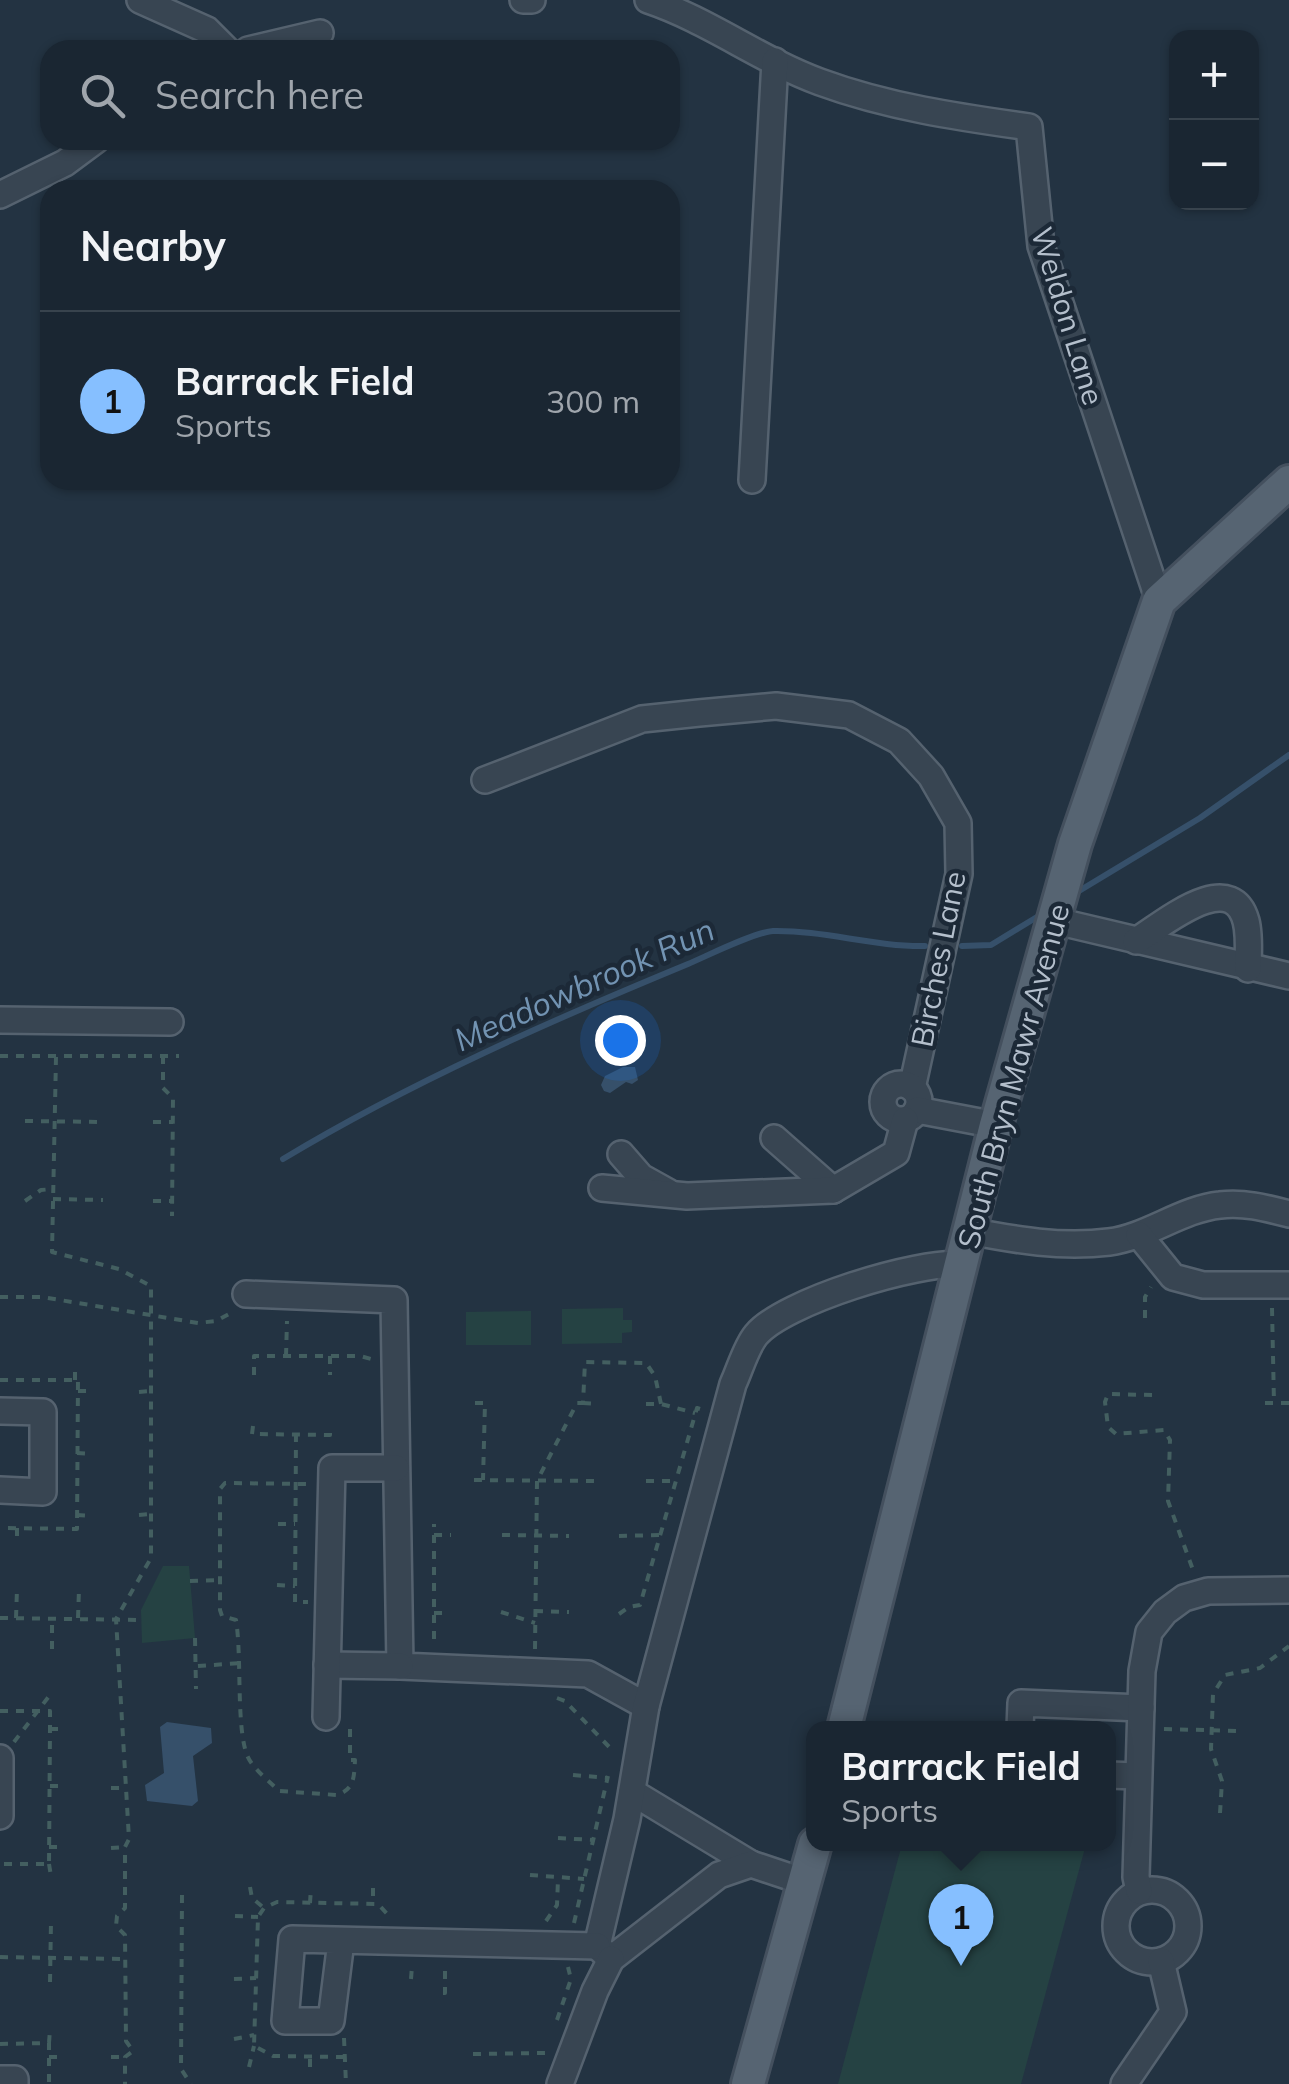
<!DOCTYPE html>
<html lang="en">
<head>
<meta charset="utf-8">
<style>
  :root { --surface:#1a2632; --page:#232e3a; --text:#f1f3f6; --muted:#9fa5ac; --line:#38434d; --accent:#86bfff }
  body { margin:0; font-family:Mulish,sans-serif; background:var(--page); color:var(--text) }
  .controls { position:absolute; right:30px; top:30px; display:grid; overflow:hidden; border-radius:20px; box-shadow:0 2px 8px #0004 }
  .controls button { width:90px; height:90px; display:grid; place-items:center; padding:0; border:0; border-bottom:2px solid var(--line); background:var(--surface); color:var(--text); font:50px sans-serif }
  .you { position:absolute; left:620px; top:1040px; width:35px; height:35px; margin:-25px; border:8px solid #fff; border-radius:50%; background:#1a73e8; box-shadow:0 0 0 15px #1a73e833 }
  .badge { display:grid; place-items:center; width:65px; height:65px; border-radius:50%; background:var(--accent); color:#111; font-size:32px; font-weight:700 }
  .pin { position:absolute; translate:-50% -82px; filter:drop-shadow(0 2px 5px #0008) }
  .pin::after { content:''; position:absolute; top:52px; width:35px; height:30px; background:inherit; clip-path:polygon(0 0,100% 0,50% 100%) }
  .popup { position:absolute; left:806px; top:1721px; width:310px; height:130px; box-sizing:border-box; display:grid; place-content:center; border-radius:20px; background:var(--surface); filter:drop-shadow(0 2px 8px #0005); font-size:32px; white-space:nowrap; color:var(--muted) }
  .popup b { font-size:38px; color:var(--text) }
  .popup::after { content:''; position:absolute; left:50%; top:100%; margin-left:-20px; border:20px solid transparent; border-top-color:var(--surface) }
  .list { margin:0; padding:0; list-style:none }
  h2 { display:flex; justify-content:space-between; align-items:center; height:130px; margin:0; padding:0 40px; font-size:42px }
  h2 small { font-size:32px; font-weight:400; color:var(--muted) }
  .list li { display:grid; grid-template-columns:65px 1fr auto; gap:30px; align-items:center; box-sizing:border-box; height:180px; padding:0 40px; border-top:2px solid var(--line) }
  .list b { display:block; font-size:38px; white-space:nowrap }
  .list p { margin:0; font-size:32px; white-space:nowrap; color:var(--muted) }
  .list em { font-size:32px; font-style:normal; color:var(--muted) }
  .icon { flex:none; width:55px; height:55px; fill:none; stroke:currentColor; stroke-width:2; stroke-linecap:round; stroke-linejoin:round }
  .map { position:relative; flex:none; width:1289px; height:2084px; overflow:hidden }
  .search { position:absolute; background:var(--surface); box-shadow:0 2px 8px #0004; left:40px; top:40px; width:640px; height:110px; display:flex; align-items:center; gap:25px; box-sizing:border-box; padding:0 35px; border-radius:30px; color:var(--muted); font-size:38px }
  .panel { position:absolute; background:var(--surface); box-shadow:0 2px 8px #0004; left:40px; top:180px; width:640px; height:310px; border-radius:30px }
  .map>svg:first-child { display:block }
</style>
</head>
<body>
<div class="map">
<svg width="1289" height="2084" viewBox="0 0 1289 2084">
  <rect width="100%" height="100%" fill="#233342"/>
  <g fill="#254243">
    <path d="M 623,1308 L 623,1320 L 632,1320 L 632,1332 L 622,1333 L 622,1343 L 562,1344 L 562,1309 Z"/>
    <path d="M 531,1311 L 531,1345 L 466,1345 L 466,1312 Z"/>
    <path d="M 163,1566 L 189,1566 L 195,1638 L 142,1643 L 141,1610 Z"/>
    <path d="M 902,1844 L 1069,1844 L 1085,1848 L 1021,2084 L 838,2084 Z"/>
  </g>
  <g fill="#36506a">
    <path d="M 623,1067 L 635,1067 L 638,1080 L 632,1084 L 626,1082 L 610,1093 L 604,1091 L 601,1085 L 605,1076 Z"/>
    <path d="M 167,1722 L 211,1728 L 212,1743 L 193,1756 L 198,1801 L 192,1806 L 147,1801 L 145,1785 L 164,1773 L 160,1727 Z"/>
  </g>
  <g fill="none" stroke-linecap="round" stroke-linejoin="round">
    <g stroke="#36506a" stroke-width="6">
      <path d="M 1074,894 L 1200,818 L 1289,755"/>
      <path d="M 962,946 L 991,945 L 1042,914"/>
      <path d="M 283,1159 C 411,1082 550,1021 688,964 C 707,956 755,932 773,931 C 824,930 874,947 925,946"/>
    </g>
    <defs>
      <g id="minor">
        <path d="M 140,0 L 207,30 L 227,50"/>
        <path d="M 523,0 L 532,0"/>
        <path d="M 648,0 C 708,20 760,60 820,82 C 888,107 958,117 1029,127 L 1041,246 L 1159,601"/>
        <path d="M 248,50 L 320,33"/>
        <path d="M 0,195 L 65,163 L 96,140"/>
        <path d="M 752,480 L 775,61"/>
        <path d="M 485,780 L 642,719 L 699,713 L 776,706 L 849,715 L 899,741 L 931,776 L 958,823 L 959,874 L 912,1088"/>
        <path d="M 1056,921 L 1289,976"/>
        <path d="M 1136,941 C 1162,925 1231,866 1246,921 C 1250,936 1248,954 1248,969"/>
        <path d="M 0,1020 L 170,1022"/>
        <circle cx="901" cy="1102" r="18"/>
        <path d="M 917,1110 L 996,1125"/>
        <path d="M 774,1138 L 833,1190"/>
        <path d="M 621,1154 L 641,1177 L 668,1192"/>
        <path d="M 602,1188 L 687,1196 L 833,1190 L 896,1153 L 905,1120"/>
        <path d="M 969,1231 C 1016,1240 1061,1248 1109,1242 C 1148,1237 1181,1209 1220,1205 C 1244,1202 1266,1208 1289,1214"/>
        <path d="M 1139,1235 L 1173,1277 L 1203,1285 L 1289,1285"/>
        <path d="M 246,1294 L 394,1300 L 400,1666 L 588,1674 L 646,1706"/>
        <path d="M 0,1411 L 43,1412 L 43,1492 L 0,1490"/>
        <path d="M 327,1665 L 400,1666"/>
        <path d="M 326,1717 L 332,1468 L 396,1468"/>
        <path d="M 1020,1728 L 1021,1703 L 1141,1708"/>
        <path d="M 0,1758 L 0,1816"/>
        <path d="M 1108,1775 L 1138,1776"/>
        <path d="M 632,1792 L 751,1864"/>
        <path d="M 805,1882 L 751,1864 L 719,1875 L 611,1959 L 597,1946 L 627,1819 L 646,1706 L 733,1384 C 740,1369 746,1347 756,1335 C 783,1302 919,1260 961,1265"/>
        <circle cx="1152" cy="1926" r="36"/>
        <path d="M 1139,1891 L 1136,1877 L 1142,1671 L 1149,1632 L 1165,1612 L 1184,1598 L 1208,1591 L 1289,1590"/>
        <path d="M 341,1941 L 331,2021 L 285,2021 L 292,1939 L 597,1946"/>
        <path d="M 0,2079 L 15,2079 L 15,2084"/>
        <path d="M 560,2084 L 595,1991 L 611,1959"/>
        <path d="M 1124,2084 L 1173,2012 L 1161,1961"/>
      </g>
      <g id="major">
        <path d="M 844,1728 L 996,1125 L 1075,844 L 1159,601 L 1289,482"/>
        <path d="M 748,2084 L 815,1844"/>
      </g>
    </defs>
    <use href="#minor" stroke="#55626f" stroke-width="30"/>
    <use href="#major" stroke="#44505e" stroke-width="38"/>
    <g stroke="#435f60" stroke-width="4" stroke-dasharray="8 8" stroke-linecap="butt">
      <path d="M 0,1056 L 179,1056"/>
      <path d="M 163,1056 L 163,1088 L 173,1098 L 172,1216"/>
      <path d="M 56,1057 L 52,1252 L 119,1269 L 151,1286 L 151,1558 L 116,1619 L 129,1839 L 125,1847 L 125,1908 L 117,1916 L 116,1926 L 125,1935 L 126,2041 L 133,2051 L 125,2057 L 125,2084"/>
      <path d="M 25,1121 L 104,1122"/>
      <path d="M 153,1122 L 173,1122"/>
      <path d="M 53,1199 L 103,1200"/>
      <path d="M 25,1201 L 41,1190 L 53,1189"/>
      <path d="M 153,1201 L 172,1201"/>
      <path d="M 0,1297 L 42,1297 L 198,1323 L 216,1321 L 231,1313"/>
      <path d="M 1272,1308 L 1274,1403"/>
      <path d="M 1145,1318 L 1145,1297 L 1151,1287"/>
      <path d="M 286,1356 L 287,1321"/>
      <path d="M 330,1356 L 330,1375"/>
      <path d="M 254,1375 L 254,1356 L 360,1356 L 371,1359"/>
      <path d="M 0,1380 L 78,1380 L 77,1529 L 0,1528"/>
      <path d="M 75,1380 L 75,1365"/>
      <path d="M 78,1391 L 93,1391"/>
      <path d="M 139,1392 L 151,1391"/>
      <path d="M 1152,1395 L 1108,1394 L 1105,1402 L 1108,1427 L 1116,1434 L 1164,1430 L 1170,1440 L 1168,1501 L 1193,1570"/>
      <path d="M 475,1403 L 485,1403 L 483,1480"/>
      <path d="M 583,1403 L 596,1404"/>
      <path d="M 1265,1403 L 1289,1403"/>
      <path d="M 646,1404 L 661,1404 L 695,1413"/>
      <path d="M 253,1426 L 252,1434 L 330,1435 L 330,1426"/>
      <path d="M 296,1434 L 295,1602 L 308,1602"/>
      <path d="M 77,1453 L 92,1454"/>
      <path d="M 474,1480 L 596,1481"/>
      <path d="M 646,1481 L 675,1481"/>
      <path d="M 306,1484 L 225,1483 L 220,1489 L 220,1610 L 222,1616 L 236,1620 C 242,1657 236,1726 247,1755 C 252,1768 269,1781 279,1791 L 337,1795 C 355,1789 354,1776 355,1760 L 350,1760 L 350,1728"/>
      <path d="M 77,1515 L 92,1516"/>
      <path d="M 139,1515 L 151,1514"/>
      <path d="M 278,1524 L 295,1524"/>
      <path d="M 17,1528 L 17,1543"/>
      <path d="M 434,1535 L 451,1535"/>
      <path d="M 502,1535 L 569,1536"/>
      <path d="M 619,1536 L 659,1535"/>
      <path d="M 190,1581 L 220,1580"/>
      <path d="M 277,1585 L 295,1586"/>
      <path d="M 535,1611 L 569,1612"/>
      <path d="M 501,1612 L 535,1623"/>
      <path d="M 434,1613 L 450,1613"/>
      <path d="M 619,1614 L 629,1607 L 640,1605 L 697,1408 L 700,1409"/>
      <path d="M 0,1618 L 141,1620"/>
      <path d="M 16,1618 L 17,1589"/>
      <path d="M 78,1618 L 79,1589"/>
      <path d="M 195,1638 L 196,1689"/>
      <path d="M 434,1639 L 434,1524"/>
      <path d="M 52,1649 L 52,1618"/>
      <path d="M 535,1649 L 537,1481 L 577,1403 L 583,1403 L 585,1362 L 646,1363 L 655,1376 L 661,1404"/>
      <path d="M 198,1666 L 241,1663"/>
      <path d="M 557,1698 L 565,1701 L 614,1752"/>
      <path d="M 0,1711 L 50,1711 L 50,1729 L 49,1864 L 0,1864"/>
      <path d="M 50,1729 L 66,1729"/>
      <path d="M 1164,1729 L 1239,1731"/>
      <path d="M 14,1742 L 50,1695"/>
      <path d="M 573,1775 L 608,1778"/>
      <path d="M 50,1786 L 66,1786"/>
      <path d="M 111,1788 L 126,1788"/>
      <path d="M 1220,1813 L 1222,1781 L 1211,1749 L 1213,1694 L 1225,1675 L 1260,1668 L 1289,1646"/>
      <path d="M 558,1838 L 593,1840"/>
      <path d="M 49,1847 L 65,1847"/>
      <path d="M 111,1848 L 125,1847"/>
      <path d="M 49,1864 L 51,1876"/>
      <path d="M 530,1875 L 584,1879"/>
      <path d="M 250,1887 L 252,1898 L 264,1908"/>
      <path d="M 373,1888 L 373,1904"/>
      <path d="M 182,1895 L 181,2069 L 191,2084"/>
      <path d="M 310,1903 L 311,1888"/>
      <path d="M 235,1916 L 258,1917"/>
      <path d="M 546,1921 L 557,1905 L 558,1879"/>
      <path d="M 574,1923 L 608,1776"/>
      <path d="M 0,1957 L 126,1959"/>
      <path d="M 234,1979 L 256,1978"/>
      <path d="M 411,1979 L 412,1966"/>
      <path d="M 50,1982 L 51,1922"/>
      <path d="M 443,1993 L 445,1993 L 445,1966"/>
      <path d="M 557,2020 L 571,1979 L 568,1967"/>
      <path d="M 344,2038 L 346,2084"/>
      <path d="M 234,2039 L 254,2035"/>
      <path d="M 49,2043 L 50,2029"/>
      <path d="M 0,2044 L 49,2043 L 49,2084"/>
      <path d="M 473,2054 L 545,2053"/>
      <path d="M 49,2057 L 64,2057"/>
      <path d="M 111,2057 L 125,2057"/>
      <path d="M 344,2057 L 273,2056 L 254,2046 L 258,1917 L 264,1908 L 277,1902 L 378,1904 L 391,1918"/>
      <path d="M 249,2067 L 254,2046"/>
      <path d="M 310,2067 L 310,2056"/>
    </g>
    <use href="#minor" stroke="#384552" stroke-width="25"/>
    <use href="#major" stroke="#566472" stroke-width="32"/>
  </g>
  <g text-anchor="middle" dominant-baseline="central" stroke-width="9" stroke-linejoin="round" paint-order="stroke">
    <g font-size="30" fill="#b4bfcc" stroke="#1c2937">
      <text transform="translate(1068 316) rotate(73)">Weldon Lane</text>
      <text transform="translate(938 959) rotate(-79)">Birches Lane</text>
      <text transform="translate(1013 1076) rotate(-75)">South Bryn Mawr Avenue</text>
    </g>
    <g font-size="32" font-style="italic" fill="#7293b2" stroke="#1c2937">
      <text transform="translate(584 984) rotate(-24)">Meadowbrook Run</text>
    </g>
  </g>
</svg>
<div class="controls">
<button>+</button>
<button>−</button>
</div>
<div class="you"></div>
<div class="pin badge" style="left:961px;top:1966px">1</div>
<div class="popup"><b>Barrack Field</b>Sports</div>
<div class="search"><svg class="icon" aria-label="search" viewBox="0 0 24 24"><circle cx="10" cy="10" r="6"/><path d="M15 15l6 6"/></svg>Search here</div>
<section class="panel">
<h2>Nearby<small></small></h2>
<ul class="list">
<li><span class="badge">1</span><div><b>Barrack Field</b><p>Sports</p></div><em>300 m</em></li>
</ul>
</section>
</div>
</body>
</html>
